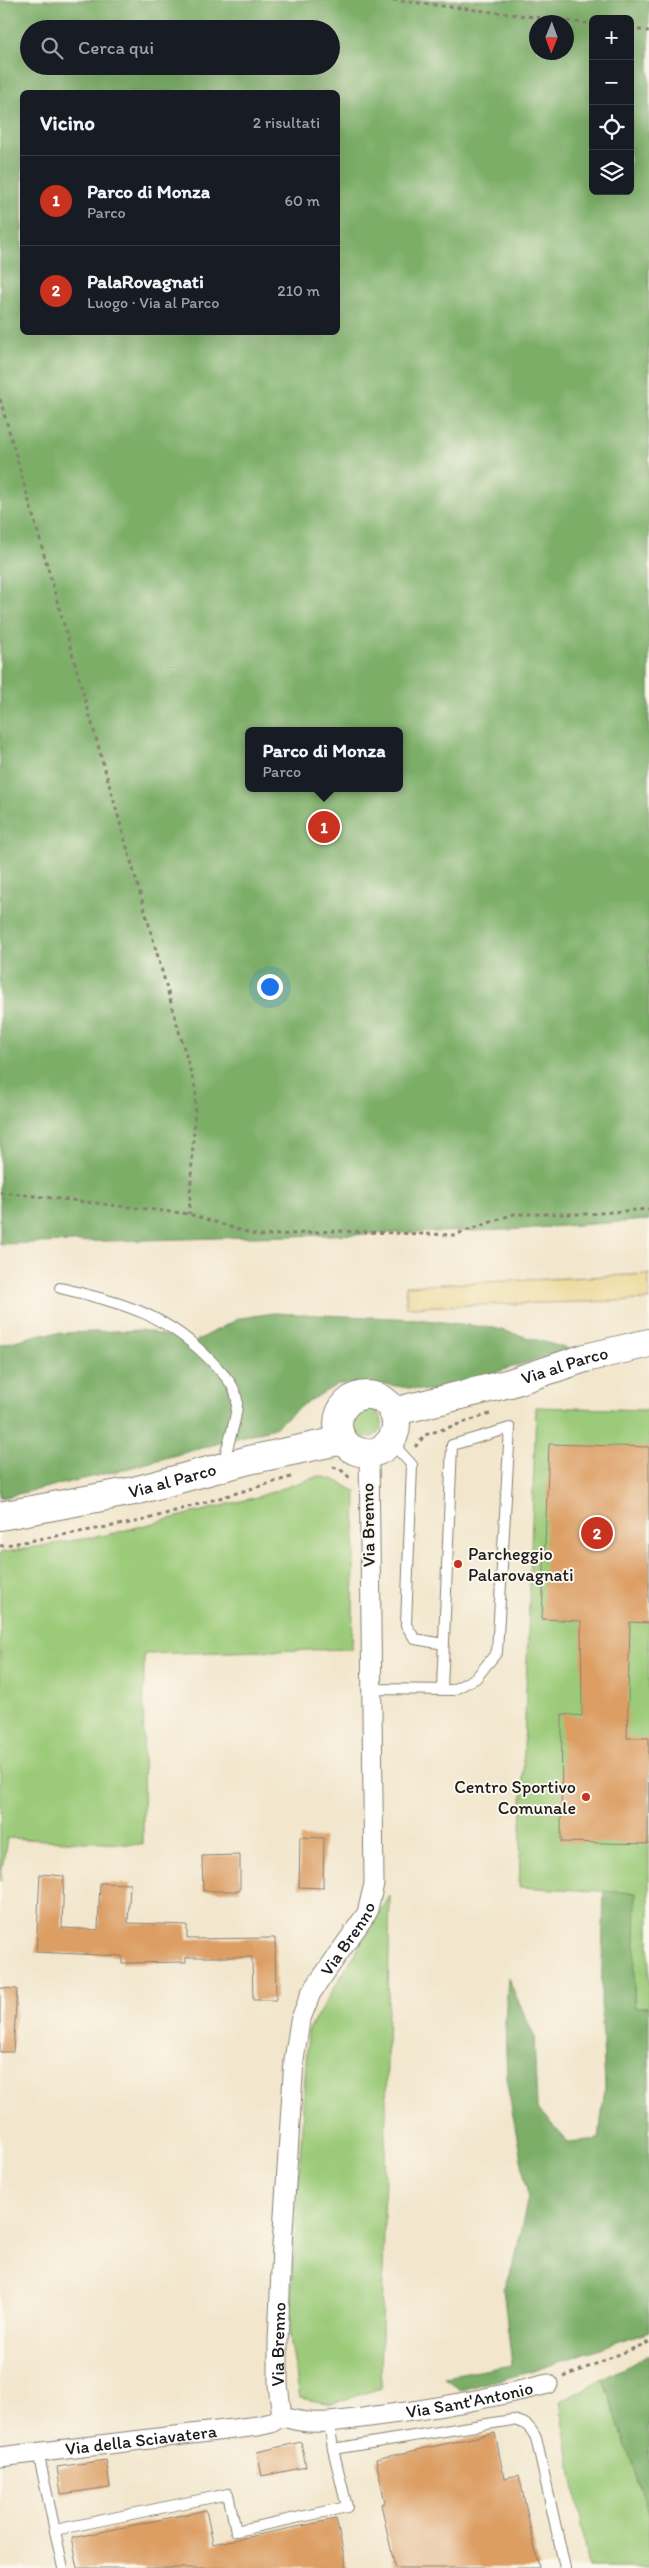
<!DOCTYPE html>
<html lang="it">
<head>
<meta charset="utf-8">
<style>
  :root { --surface:#171b24; --page:#242831; --text:#f1f3f6; --muted:#9ea1a6; --line:#363941; --accent:#c8321e }
  body { margin:0; font-family:Itim,sans-serif; background:var(--page); color:var(--text) }
  .controls { position:absolute; right:15px; top:15px; display:grid; overflow:hidden; border-radius:8px; box-shadow:0 5px 20px #0002 }
  .controls button { width:45px; height:45px; display:grid; place-items:center; padding:0; border:0; border-bottom:1px solid var(--line); background:var(--surface); color:var(--text); font:25px sans-serif }
  .compass { position:absolute; left:529px; top:15px; width:45px; height:45px; border-radius:50%; background:var(--surface); box-shadow:0 5px 20px #0002; rotate:181deg }
  .you { position:absolute; left:269px; top:986px; width:18px; height:18px; margin:-12px; border:4px solid #fff; border-radius:50%; background:#1a73e8; box-shadow:0 0 0 8px #1a73e833 }
  .badge { display:grid; place-items:center; width:32px; height:32px; border-radius:50%; background:var(--accent); color:#fff; font-size:16px; font-weight:700 }
  .pin { position:absolute; translate:-50% -50%; border:2px solid #fff; box-shadow:0 1px 5px #0006 }
  .popup { position:absolute; left:245px; top:727px; width:158px; height:65px; box-sizing:border-box; display:grid; place-content:center; border-radius:8px; background:var(--surface); filter:drop-shadow(0 1px 4px #0005); font-size:16px; white-space:nowrap; color:var(--muted) }
  .popup b { font-size:19px; color:var(--text) }
  .popup::after { content:''; position:absolute; left:50%; top:100%; margin-left:-10px; border:10px solid transparent; border-top-color:var(--surface) }
  .list { margin:0; padding:0; list-style:none }
  h2 { display:flex; justify-content:space-between; align-items:center; height:65px; margin:0; padding:0 20px; font-size:21px }
  h2 small { font-size:16px; font-weight:400; color:var(--muted) }
  .list li { display:grid; grid-template-columns:32px 1fr auto; gap:15px; align-items:center; box-sizing:border-box; height:90px; padding:0 20px; border-top:1px solid var(--line) }
  .list b { display:block; font-size:19px; white-space:nowrap }
  .list p { margin:0; font-size:16px; white-space:nowrap; color:var(--muted) }
  .list em { font-size:16px; font-style:normal; color:var(--muted) }
  .icon { flex:none; width:28px; height:28px; fill:none; stroke:currentColor; stroke-width:2; stroke-linecap:round; stroke-linejoin:round }
  .map { position:relative; flex:none; width:649px; height:2568px; overflow:hidden }
  .search { position:absolute; background:var(--surface); box-shadow:0 5px 20px #0002; left:20px; top:20px; width:320px; height:55px; display:flex; align-items:center; gap:12px; box-sizing:border-box; padding:0 18px; border-radius:28px; color:var(--muted); font-size:19px }
  .panel { position:absolute; background:var(--surface); box-shadow:0 5px 20px #0002; left:20px; top:90px; width:320px; height:245px; border-radius:8px }
  .map>svg:first-child { display:block }
</style>
</head>
<body>
<div class="map">
<svg width="649" height="2568" viewBox="0 0 649 2568">
  <rect width="100%" height="100%" fill="#fbf7ec"/>
  <filter id="ink" filterUnits="userSpaceOnUse"><feTurbulence type="fractalNoise" baseFrequency=".02" numOctaves="2"/><feDisplacementMap in="SourceGraphic" scale="10" xChannelSelector="R" yChannelSelector="G"/><feConvolveMatrix kernelMatrix="1 2 1 2 8 2 1 2 1" color-interpolation-filters="sRGB"/></filter>
  <filter id="wash" filterUnits="userSpaceOnUse"><feTurbulence type="fractalNoise" baseFrequency=".0096" numOctaves="4" result="noise"/><feDisplacementMap in="SourceGraphic" scale="20" xChannelSelector="R" yChannelSelector="G"/><feGaussianBlur stdDeviation="1.12" result="paint"/><feColorMatrix in="noise" values="0 0 0 0 0 0 0 0 0 0 0 0 0 0 0 0 0 1.4 0 .05"/><feComposite in="paint" operator="in"/></filter>
  <g filter="url(#wash)">
    <rect width="100%" height="100%" fill="#f2e6cc"/>
    <g fill="#9bca78" stroke="#5c734a">
      <path d="M 536,1407 L 649,1410 L 649,2007 L 634,2007 L 635,1893 L 519,1887 Z"/>
      <circle cx="367" cy="1423" r="15"/>
      <path d="M 319,1476 L 336,1480 L 356,1492 L 352,1649 L 144,1654 L 143,1845 L 7,1838 L 0,1882 L 0,1553 L 106,1535 L 257,1497 Z"/>
      <path d="M 390,1896 L 381,2388 L 331,2404 L 300,2398 L 289,2331 L 308,2031 Z"/>
      <path d="M 603,2379 L 649,2512 L 649,2568 L 588,2568 L 560,2402 Z"/>
    </g>
    <g fill="#7cae68" stroke="#4c6542" fill-rule="evenodd">
      <path d="M 0,0 L 649,0 L 649,1220 L 508,1230 L 0,1244 ZM 593,19 L 630,19 L 630,191 L 593,191 ZM 536,22 L 566,22 L 566,52 L 536,52 ZM 29,29 L 331,29 L 331,66 L 29,66 ZM 22,92 L 338,92 L 338,332 L 22,332 ZM 249,731 L 399,731 L 399,788 L 249,788 Z"/>
      <path d="M 274,1313 L 418,1319 L 494,1328 L 569,1349 L 433,1392 L 384,1384 L 338,1384 L 301,1406 L 274,1428 L 118,1471 L 0,1498 L 0,1345 L 41,1334 L 142,1330 L 194,1342 L 240,1318 Z"/>
      <path d="M 604,1891 L 636,1893 L 634,2007 L 649,2007 L 649,2331 L 533,2371 L 460,2390 L 444,2377 L 512,2365 L 503,2288 L 514,2264 L 528,2196 L 507,2084 L 505,2020 L 508,1978 L 534,2036 L 537,2108 L 568,2142 L 599,2139 L 605,2087 L 601,2000 Z"/>
      <path d="M 649,2355 L 649,2514 L 603,2379 Z"/>
    </g>
    <path fill="#eeda9e" stroke="#857b5d" d="M 649,1274 L 649,1300 L 406,1307 L 406,1286 Z"/>
    <g id="blocks">
      <g fill="#dc9e64">
        <path d="M 549,1444 L 649,1447 L 649,1623 L 630,1622 L 627,1738 L 649,1738 L 648,1844 L 561,1842 L 562,1714 L 582,1716 L 581,1621 L 542,1619 Z"/>
        <path d="M 300,1837 L 324,1838 L 323,1888 L 299,1887 Z"/>
        <path d="M 240,1855 L 240,1891 L 203,1891 L 202,1856 Z"/>
        <path d="M 40,1874 L 64,1876 L 62,1928 L 98,1930 L 100,1883 L 130,1884 L 128,1923 L 187,1925 L 187,1939 L 275,1938 L 276,2000 L 253,2000 L 252,1957 L 186,1957 L 186,1962 L 122,1963 L 122,1956 L 36,1952 Z"/>
        <path d="M 0,1988 L 17,1989 L 13,2052 L 0,2052 Z"/>
        <path d="M 495,2433 L 504,2478 L 519,2475 L 539,2568 L 395,2568 L 381,2504 L 385,2503 L 376,2459 Z"/>
        <path d="M 301,2442 L 306,2467 L 262,2476 L 257,2452 Z"/>
        <path d="M 106,2460 L 110,2487 L 61,2494 L 57,2467 Z"/>
        <path d="M 206,2510 L 213,2544 L 336,2519 L 347,2568 L 78,2568 L 72,2538 Z"/>
      </g>
    </g>
  </g>
  <g filter="url(#ink)">
    <use href="#blocks" fill-opacity="0" stroke="#878174" stroke-width="1"/>
    <g fill="none" stroke-linecap="round" stroke-linejoin="round">
      <defs>
        <g id="lane">
          <path d="M 60,1288 C 125,1304 168,1314 215,1365 C 224,1375 235,1385 237,1400 C 238,1417 227,1446 223,1464"/>
          <path d="M 390,1441 L 412,1465 L 406,1625 L 415,1639 L 444,1644"/>
          <path d="M 371,1689 L 453,1690 L 476,1678 L 497,1652 L 510,1428 L 452,1445 L 442,1689"/>
          <path d="M 329,2421 L 333,2449 L 512,2420 C 525,2422 530,2426 536,2438 L 565,2568"/>
          <path d="M 38,2452 L 63,2568"/>
          <path d="M 55,2530 L 228,2494 L 236,2531 L 347,2507 L 333,2449"/>
        </g>
        <g id="street">
          <path id="s1" d="M 282,2416 L 278,2385 L 278,2341 L 282,2246 L 294,2060 L 300,2021 L 311,1993 L 367,1913 L 374,1884 L 369,1453"/>
          <path id="s2" d="M 282,2416 C 310,2428 346,2420 376,2416 C 434,2409 491,2398 548,2384"/>
          <path id="s3" d="M 0,2457 L 258,2426 L 271,2423 L 282,2416"/>
        </g>
        <g id="secondary">
          <circle cx="367" cy="1424" r="29"/>
          <path id="s4" d="M 393,1412 L 510,1383 L 585,1358 L 649,1343"/>
          <path id="s5" d="M 0,1516 L 134,1491 L 249,1460 L 343,1440"/>
        </g>
      </defs>
      <use href="#lane" stroke="#878174" stroke-width="12"/>
      <use href="#street" stroke="#878174" stroke-width="21"/>
      <use href="#secondary" stroke="#878174" stroke-width="30"/>
      <g stroke="#878174" stroke-width="3" stroke-dasharray="4 4" stroke-linecap="butt">
        <path d="M 393,0 L 593,24"/>
        <path d="M 630,29 L 649,31"/>
        <path d="M 0,399 L 196,1091 L 189,1214"/>
        <path d="M 0,1192 L 189,1214 L 259,1236 L 336,1231 L 454,1235 L 514,1214 L 588,1214 L 649,1209"/>
        <path d="M 415,1447 L 425,1435 L 490,1414"/>
        <path d="M 333,1467 L 340,1469 L 350,1478"/>
        <path d="M 0,1546 L 141,1521 L 291,1477"/>
        <path d="M 564,2377 L 649,2342"/>
      </g>
      <use href="#lane" stroke="#fff" stroke-width="10"/>
      <use href="#street" stroke="#fff" stroke-width="19"/>
      <use href="#secondary" stroke="#fff" stroke-width="28"/>
    </g>
  </g>
  <g fill="#c8321e" stroke="#fbf7ec" stroke-width="2">
    <circle cx="458" cy="1564" r="5"/>
    <circle cx="586" cy="1797" r="5"/>
  </g>
  <g text-anchor="middle" dominant-baseline="central" stroke-width="4" stroke-linejoin="round" paint-order="stroke">
    <g font-size="18" fill="#1c1c1c" stroke="#fbf7ec">
      <text stroke="none"><textPath href="#s4" startOffset="178">Via al Parco</textPath></text>
      <text stroke="none"><textPath href="#s5" startOffset="176">Via al Parco</textPath></text>
      <text transform="translate(368 1525) rotate(-91)">Via Brenno</text>
      <text stroke="none"><textPath href="#s1" startOffset="492">Via Brenno</textPath></text>
      <text stroke="none"><textPath href="#s1" startOffset="72">Via Brenno</textPath></text>
      <text stroke="none"><textPath href="#s2" startOffset="190">Via Sant'Antonio</textPath></text>
      <text stroke="none"><textPath href="#s3" startOffset="142">Via della Sciavatera</textPath></text>
    </g>
    <g font-size="18" fill="#1c1c1c" stroke="#fbf7ec" text-anchor="start">
      <text x="468" y="1554">Parcheggio<tspan x="468" dy="21">Palarovagnati</tspan></text>
      <text x="576" y="1787" text-anchor="end">Centro Sportivo<tspan x="576" dy="21">Comunale</tspan></text>
    </g>
  </g>
</svg>
<div class="controls">
<button>+</button>
<button>−</button>
<button><svg class="icon" aria-label="locate" viewBox="0 0 24 24"><circle cx="12" cy="12" r="6"/><path d="M12 2v4M12 18v4M2 12h4M18 12h4"/></svg></button>
<button><svg class="icon" aria-label="layers" viewBox="0 0 24 24"><path d="M12 4l9 5-9 5-9-5zM3 14l9 5 9-5"/></svg></button>
</div>
<svg class="compass" viewBox="-18 -18 36 36"><path d="M0-13l5 13h-10z" fill="#e53935"/><path d="M0 13l5-13h-10z" fill="#9ea1a6"/></svg>
<div class="you"></div>
<div class="pin badge" style="left:324px;top:827px">1</div>
<div class="popup"><b>Parco di Monza</b>Parco</div>
<div class="pin badge" style="left:597px;top:1533px">2</div>
<div class="search"><svg class="icon" aria-label="search" viewBox="0 0 24 24"><circle cx="10" cy="10" r="6"/><path d="M15 15l6 6"/></svg>Cerca qui</div>
<section class="panel">
<h2>Vicino<small>2 risultati</small></h2>
<ul class="list">
<li><span class="badge">1</span><div><b>Parco di Monza</b><p>Parco</p></div><em>60 m</em></li>
<li><span class="badge">2</span><div><b>PalaRovagnati</b><p>Luogo · Via al Parco</p></div><em>210 m</em></li>
</ul>
</section>
</div>
</body>
</html>
